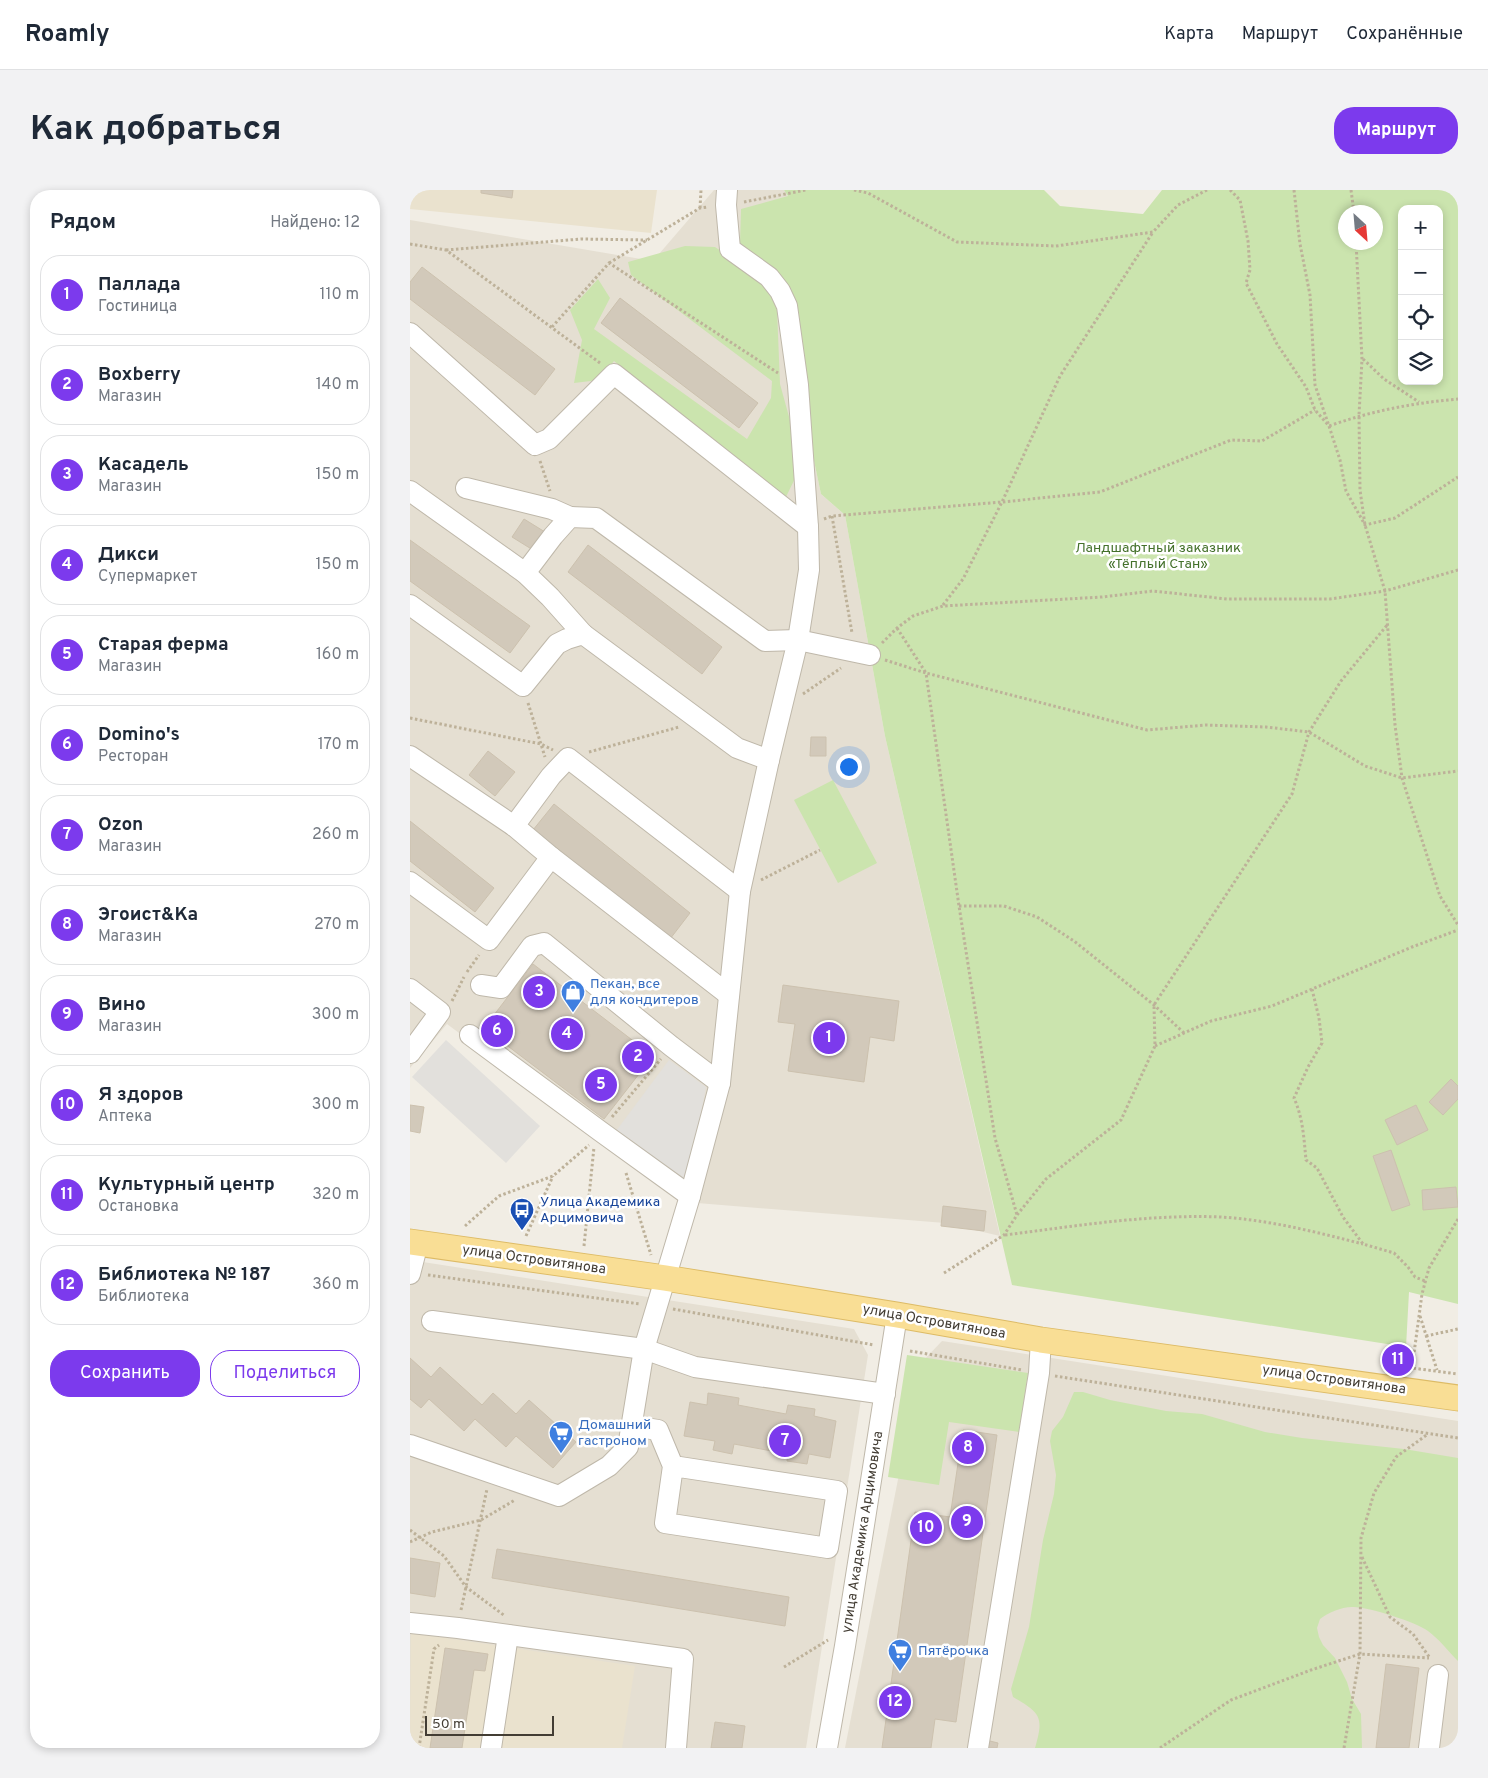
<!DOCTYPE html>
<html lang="ru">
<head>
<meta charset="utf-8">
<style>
  :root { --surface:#fff; --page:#f2f2f3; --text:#1f2937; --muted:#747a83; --line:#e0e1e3; --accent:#7c3aed }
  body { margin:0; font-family:Overpass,sans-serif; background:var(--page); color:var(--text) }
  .controls { position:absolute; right:15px; top:15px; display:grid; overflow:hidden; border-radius:10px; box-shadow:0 2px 8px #0003 }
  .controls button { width:45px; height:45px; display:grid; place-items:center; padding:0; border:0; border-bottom:1px solid var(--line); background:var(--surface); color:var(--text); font:25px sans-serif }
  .compass { position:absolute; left:928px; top:15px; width:45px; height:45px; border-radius:50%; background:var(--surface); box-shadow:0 2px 8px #0003; rotate:154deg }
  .scale { position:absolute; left:15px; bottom:12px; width:129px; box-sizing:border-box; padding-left:5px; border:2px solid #433d34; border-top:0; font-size:14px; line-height:18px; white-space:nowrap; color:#433d34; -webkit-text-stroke:4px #fff; paint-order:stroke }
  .you { position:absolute; left:438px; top:576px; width:18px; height:18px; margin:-12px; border:4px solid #fff; border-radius:50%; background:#1a73e8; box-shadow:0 0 0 8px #1a73e833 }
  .badge { display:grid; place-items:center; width:32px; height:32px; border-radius:50%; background:var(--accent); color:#fff; font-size:16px; font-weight:700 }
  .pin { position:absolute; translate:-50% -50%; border:2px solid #fff; box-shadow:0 1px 5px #0006 }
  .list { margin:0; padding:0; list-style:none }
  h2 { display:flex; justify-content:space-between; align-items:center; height:65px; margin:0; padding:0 20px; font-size:21px }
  h2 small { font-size:16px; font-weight:400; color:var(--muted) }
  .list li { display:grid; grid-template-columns:32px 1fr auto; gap:15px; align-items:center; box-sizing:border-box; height:80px; margin:0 10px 10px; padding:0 10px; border:1px solid var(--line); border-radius:20px }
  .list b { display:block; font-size:19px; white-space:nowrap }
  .list p { margin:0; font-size:16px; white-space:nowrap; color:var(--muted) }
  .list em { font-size:16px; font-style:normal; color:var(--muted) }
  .actions { display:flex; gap:10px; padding:15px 20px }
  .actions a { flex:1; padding:11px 0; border:1px solid var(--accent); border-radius:20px; text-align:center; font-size:18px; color:var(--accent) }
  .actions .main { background:var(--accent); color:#fff }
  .icon { flex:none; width:28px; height:28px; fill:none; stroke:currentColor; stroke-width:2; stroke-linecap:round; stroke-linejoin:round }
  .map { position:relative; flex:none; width:1048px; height:1558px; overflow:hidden; border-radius:20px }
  header { display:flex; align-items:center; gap:30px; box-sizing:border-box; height:70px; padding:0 25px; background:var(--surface); border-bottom:1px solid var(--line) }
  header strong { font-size:24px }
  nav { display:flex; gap:28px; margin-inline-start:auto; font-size:18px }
  .intro { display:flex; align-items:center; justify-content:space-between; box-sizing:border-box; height:120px; padding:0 30px }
  h1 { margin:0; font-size:35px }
  .button { padding:12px 22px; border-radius:20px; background:var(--accent); color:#fff; font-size:18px; font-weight:700 }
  main { display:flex; gap:30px; padding:0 30px }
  aside { flex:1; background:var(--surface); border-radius:20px; box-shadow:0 2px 8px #0003 }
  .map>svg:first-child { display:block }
</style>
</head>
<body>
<header>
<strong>Roamly</strong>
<nav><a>Карта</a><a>Маршрут</a><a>Сохранённые</a></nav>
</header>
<div class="intro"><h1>Как добраться</h1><a class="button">Маршрут</a></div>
<main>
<aside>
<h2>Рядом<small>Найдено: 12</small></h2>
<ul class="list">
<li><span class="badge">1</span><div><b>Паллада</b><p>Гостиница</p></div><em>110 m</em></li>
<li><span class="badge">2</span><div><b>Boxberry</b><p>Магазин</p></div><em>140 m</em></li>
<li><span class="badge">3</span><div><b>Касадель</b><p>Магазин</p></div><em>150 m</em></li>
<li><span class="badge">4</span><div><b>Дикси</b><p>Супермаркет</p></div><em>150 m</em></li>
<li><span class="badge">5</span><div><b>Старая ферма</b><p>Магазин</p></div><em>160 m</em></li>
<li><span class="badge">6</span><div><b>Domino's</b><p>Ресторан</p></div><em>170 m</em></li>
<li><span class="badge">7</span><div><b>Ozon</b><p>Магазин</p></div><em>260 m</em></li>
<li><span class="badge">8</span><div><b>Эгоист&amp;Ка</b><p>Магазин</p></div><em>270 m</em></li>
<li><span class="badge">9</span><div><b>Вино</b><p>Магазин</p></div><em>300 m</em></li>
<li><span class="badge">10</span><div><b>Я здоров</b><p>Аптека</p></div><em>300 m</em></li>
<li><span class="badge">11</span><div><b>Культурный центр</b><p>Остановка</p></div><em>320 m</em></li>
<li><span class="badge">12</span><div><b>Библиотека № 187</b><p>Библиотека</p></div><em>360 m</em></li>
</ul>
<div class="actions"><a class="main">Сохранить</a><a>Поделиться</a></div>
</aside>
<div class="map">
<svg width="1048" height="1558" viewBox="0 0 1048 1558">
  <rect width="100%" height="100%" fill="#f1ede4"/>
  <g fill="#e5dfd2">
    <path d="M 304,0 L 374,0 L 378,6 L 330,53 L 378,95 L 381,112 L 388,195 L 411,304 L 435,325 L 475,546 L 590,1046 L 535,1033 L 275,1012 L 37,834 L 0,878 L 0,30 L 243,71 Z"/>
    <path d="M 0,1070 L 444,1139 L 458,1165 L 396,1558 L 0,1558 Z"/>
    <path d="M 532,1151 L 1048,1231 L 1048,1558 L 435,1558 L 511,1173 Z"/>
  </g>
  <g fill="#eae2ce">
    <path d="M 0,0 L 247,0 L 241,43 L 0,19 Z"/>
    <path d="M 1,1443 L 225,1476 L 212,1558 L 0,1558 Z"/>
  </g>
  <g fill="#cbe4ae" fill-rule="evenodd">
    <path d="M 374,0 L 634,0 L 650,16 L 733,24 L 752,0 L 1048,0 L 1048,1114 L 999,1102 L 996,1157 L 602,1095 L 475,546 L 435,325 L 411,304 L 388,195 L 381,112 L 378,95 L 330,53 L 331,19 L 378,6 ZM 992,19 L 1029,19 L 1029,191 L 992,191 ZM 936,22 L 966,22 L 966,52 L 936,52 Z"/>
    <path d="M 275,56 L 305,57 L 352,88 L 367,119 L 370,194 L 392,274 L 374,311 L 204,171 L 189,190 L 164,193 L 172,150 L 160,120 L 188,89 L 200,108 L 184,139 L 337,249 L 361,208 L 362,191 L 221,85 L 218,72 Z"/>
    <path d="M 423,590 L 467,673 L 428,693 L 384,610 Z"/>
    <path d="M 497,1165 L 618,1183 L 609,1242 L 539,1232 L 529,1295 L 478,1287 Z"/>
    <path d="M 664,1202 L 673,1202 L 700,1210 L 756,1221 L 792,1224 L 855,1242 L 892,1248 L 994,1259 L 1048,1268 L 1048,1471 C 1038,1461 1029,1449 1018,1441 C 1006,1432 956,1416 942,1417 C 931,1417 918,1423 910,1429 L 907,1438 L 909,1447 L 913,1455 L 925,1468 L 937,1492 L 942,1509 L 951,1524 L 952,1558 L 625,1558 C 634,1527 631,1523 603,1507 L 601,1499 L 619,1437 L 633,1350 L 644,1304 L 646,1285 L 640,1251 L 642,1241 L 653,1227 Z"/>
  </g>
  <g fill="#e2e0dc">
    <path d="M 36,850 L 130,936 L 96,973 L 2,887 Z"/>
    <path d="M 259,870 L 296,897 L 278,994 L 206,941 Z"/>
  </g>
  <g fill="#d2c9ba" stroke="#ccc1ae">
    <path d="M 71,0 L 103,0 L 102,8 L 71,3 Z"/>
    <path d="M 12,77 L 145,179 L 125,205 L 0,109 L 0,92 Z"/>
    <path d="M 210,108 L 348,213 L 329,238 L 191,133 Z"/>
    <path d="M 114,329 L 135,342 L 123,360 L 102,347 Z"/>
    <path d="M 0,350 L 120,436 L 100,463 L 0,391 Z"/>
    <path d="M 178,355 L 312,457 L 292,484 L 158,382 Z"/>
    <path d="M 401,547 L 416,547 L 416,566 L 400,566 Z"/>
    <path d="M 78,561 L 105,582 L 85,606 L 59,585 Z"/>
    <path d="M 144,614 L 280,723 L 260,749 L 123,640 Z"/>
    <path d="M 0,631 L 84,698 L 65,722 L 0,671 Z"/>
    <path d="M 123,774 L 243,866 L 194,929 L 74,838 Z"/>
    <path d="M 373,795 L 489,811 L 484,851 L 460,847 L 454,892 L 378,881 L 385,834 L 368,832 Z"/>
    <path d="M 1041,889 L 1048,896 L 1048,909 L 1033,925 L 1019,912 Z"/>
    <path d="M 0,915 L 14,917 L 10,943 L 0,941 Z"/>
    <path d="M 1006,915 L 1018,940 L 987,955 L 975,930 Z"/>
    <path d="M 981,960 L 1000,1015 L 982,1021 L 963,966 Z"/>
    <path d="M 1046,997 L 1048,1017 L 1013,1020 L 1012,1000 Z"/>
    <path d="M 533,1016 L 576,1021 L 574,1041 L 531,1036 Z"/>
    <path d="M 0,1168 L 21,1187 L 30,1177 L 72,1215 L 83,1203 L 106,1224 L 119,1210 L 166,1252 L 143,1278 L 106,1246 L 96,1257 L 65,1229 L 54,1241 L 19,1209 L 11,1218 L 0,1209 Z"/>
    <path d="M 298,1203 L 329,1208 L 328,1215 L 376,1224 L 378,1215 L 405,1219 L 404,1226 L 426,1231 L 420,1268 L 399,1264 L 397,1274 L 377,1271 L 378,1264 L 324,1254 L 322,1264 L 303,1260 L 305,1251 L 274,1246 L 280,1212 L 297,1215 Z"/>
    <path d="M 553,1240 L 587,1245 L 546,1532 L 525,1529 L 521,1558 L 472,1558 L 505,1322 L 540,1327 Z"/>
    <path d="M 87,1359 L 379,1407 L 375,1436 L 82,1388 Z"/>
    <path d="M 0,1368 L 30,1373 L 25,1407 L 0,1403 Z"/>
    <path d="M 35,1458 L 78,1464 L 75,1481 L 64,1480 L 52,1558 L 20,1558 Z"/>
    <path d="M 976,1474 L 1009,1478 L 999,1558 L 966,1558 Z"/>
    <path d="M 305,1532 L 335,1536 L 332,1558 L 301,1558 Z"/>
    <path d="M 576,1550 L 588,1553 L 587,1558 L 574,1558 Z"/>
  </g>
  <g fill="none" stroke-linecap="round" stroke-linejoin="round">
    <defs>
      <g id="minor">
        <path d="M 317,0 L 316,15 L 320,59 L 359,87 L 370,101 L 377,116 L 388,195 L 398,337"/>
        <path d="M 0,143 L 125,255 L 139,249 L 204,184 L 398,337 L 399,380 L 388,450 L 359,570 L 330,701 L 310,893 L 280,1006 L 234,1159 L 218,1257 L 199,1276 L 149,1306 L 0,1255"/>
        <path d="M 56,298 L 142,319 L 160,327"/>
        <path d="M 0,301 L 115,383 L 140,407 L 173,444"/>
        <path d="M 115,383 L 143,346 L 160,327 L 186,328 L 355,451 L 388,450 L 460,465"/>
        <path d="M 0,415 L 113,496 L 147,454 L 157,449 L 173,444 L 327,558 L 359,570"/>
        <path d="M 0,566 L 104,636 L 141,667 L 319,805"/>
        <path d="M 104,636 L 141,586 L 158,568 L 330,701"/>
        <path d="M 0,692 L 79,750 L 141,667"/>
        <path d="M 71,795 L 91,798 L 122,756 L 134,753 L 261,856 L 310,893"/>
        <path d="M 0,799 L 30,822 L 0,863"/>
        <path d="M 60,845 L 190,941 L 280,1006"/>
        <path d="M 0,1084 L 8,1053"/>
        <path d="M 22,1131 L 234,1159 L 285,1177 L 475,1204"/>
        <path d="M 222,1236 L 248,1240 L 263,1276 L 427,1301 L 418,1358 L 255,1333 L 263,1276"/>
        <path d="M 0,1433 L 48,1438 L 273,1469 L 266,1558"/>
        <path d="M 81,1558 L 98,1445"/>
        <path d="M 417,1558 L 435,1456 L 487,1125"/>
        <path d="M 568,1558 L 629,1183 L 631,1150"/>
        <path d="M 1019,1558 L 1028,1485"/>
      </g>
      <path id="major" d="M 0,1052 L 255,1088 L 487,1125 L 631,1150 L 1048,1208"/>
    </defs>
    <use href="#minor" stroke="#bfb8aa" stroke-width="22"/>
    <use href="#major" stroke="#db6" stroke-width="27"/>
    <g stroke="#bdb199" stroke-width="3" stroke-dasharray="2.5 2.5" stroke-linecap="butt">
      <path d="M 444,0 L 458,3 L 547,52 L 646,56 L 743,42 L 768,15 L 797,0"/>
      <path d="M 820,0 L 830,10 L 838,51 L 840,80 L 836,93 L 867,154 L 896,197 L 905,220 L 919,236 L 930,270 L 936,301 L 955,335 L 985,328 L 1048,287"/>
      <path d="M 884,0 L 890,54 L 900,105 L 905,195 L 919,236 C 961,221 1003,213 1048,209"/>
      <path d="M 941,0 L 944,22"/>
      <path d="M 334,12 L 396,0"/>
      <path d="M 290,18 L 291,0"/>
      <path d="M 946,52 L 952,169 L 949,225 L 950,300 L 955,335 L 975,401 L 985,535 L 992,588 L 1030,706 L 1048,735"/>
      <path d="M 0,54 L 36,60 L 190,173"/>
      <path d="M 36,60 L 171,49 L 237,50"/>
      <path d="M 199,73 L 290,18 L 298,17"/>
      <path d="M 142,137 L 199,73 L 368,183"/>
      <path d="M 953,169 L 974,189 L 1009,212"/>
      <path d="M 130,271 L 140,301"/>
      <path d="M 422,326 L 442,443"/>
      <path d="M 414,329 L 422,326 L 592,312 L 690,302 L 821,250 L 852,251 L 905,220"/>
      <path d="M 533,415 L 553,389 L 592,312 L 650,186 L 743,42"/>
      <path d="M 487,438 L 516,483 L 737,540 L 796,535 L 856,537 L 899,542 L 955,576 L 992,588 L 1048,581"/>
      <path d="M 472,453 L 487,438 L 503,426 L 533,416 L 692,407 L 743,401 L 817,409 L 920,409 L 975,401 L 1048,380"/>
      <path d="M 475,470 L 516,483 L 549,716 L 585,948 L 607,1025"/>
      <path d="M 393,504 L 431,478"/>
      <path d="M 118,513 L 135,567"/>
      <path d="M 0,528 L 131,554 L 143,560"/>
      <path d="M 179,562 L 269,537"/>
      <path d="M 351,690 L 410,660"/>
      <path d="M 549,716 L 594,716 L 627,727 L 664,751 L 744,815 L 774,843"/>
      <path d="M 57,782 L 69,765"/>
      <path d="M 902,799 L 909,828 L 912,853 L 898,877 L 884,908 C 893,928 894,949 896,970 L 907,978 L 933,1027 L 953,1054 L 984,1063 L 998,1077 L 1005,1087 L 1015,1091"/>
      <path d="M 42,811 L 54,787"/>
      <path d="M 745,856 L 801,831 L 862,816 L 1002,757 L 1048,740"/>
      <path d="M 202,927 L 251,869"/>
      <path d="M 216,983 L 241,1065"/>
      <path d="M 1048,1029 L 1019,1078 L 1012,1104 L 1002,1178 L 1048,1184"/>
      <path d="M 55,1036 L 89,1006 L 143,986 L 179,955"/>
      <path d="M 595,1045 C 666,1036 738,1024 811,1027 C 859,1030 906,1042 953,1054"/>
      <path d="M 116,1046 L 143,986"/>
      <path d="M 174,1056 L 184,957"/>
      <path d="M 534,1083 L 594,1045 L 607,1025 L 636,989 L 711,930 L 745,856 L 744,815 L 882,604 L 899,542 L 931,491 L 978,434"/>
      <path d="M 18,1085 L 230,1114"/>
      <path d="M 263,1119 L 464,1155"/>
      <path d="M 1010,1126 L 1027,1180"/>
      <path d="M 1016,1146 L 1048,1139"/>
      <path d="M 500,1161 L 612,1180"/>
      <path d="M 645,1186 L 1048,1248"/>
      <path d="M 0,1340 L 34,1366 L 56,1397 L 95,1426"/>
      <path d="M 0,1352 L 22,1342 L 71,1330 L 105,1310"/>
      <path d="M 952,1367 L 980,1427 L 1003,1444 L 1020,1468"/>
      <path d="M 51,1420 L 77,1299"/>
      <path d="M 374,1477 L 418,1450"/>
      <path d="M 9,1558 L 24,1459 L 29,1455"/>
      <path d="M 750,1558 L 821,1510 L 901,1480 L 950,1464 L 1019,1468"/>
      <path d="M 934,1558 L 950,1464 L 951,1348 L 964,1303 L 986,1267 L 1018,1244"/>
    </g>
    <use href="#minor" stroke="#fff" stroke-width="20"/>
    <use href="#major" stroke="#f9de95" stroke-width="25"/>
  </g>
  <defs>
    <symbol id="shop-pin" viewBox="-11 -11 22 30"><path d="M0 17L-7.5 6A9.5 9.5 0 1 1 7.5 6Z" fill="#3f7fe0" stroke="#fff"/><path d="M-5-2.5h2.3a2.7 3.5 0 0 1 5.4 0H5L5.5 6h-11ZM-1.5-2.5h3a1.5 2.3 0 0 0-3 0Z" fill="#fff"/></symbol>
    <symbol id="bus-pin" viewBox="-11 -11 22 30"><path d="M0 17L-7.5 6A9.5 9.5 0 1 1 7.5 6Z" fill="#1a4fb4" stroke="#fff"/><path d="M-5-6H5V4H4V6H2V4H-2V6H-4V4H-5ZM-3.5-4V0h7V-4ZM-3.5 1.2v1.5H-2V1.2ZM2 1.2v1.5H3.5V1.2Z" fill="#fff"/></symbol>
    <symbol id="supermarket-pin" viewBox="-11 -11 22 30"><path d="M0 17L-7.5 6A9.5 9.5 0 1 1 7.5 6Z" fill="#3f7fe0" stroke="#fff"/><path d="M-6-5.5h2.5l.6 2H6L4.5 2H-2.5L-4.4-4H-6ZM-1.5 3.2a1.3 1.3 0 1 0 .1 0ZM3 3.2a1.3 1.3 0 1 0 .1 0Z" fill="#fff"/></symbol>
  </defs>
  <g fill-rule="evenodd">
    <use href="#shop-pin" x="149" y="788" width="28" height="38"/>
    <use href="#bus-pin" x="98" y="1006" width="28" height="38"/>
    <use href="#supermarket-pin" x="137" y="1229" width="28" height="38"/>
    <use href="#supermarket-pin" x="476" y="1447" width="28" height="38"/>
  </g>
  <g text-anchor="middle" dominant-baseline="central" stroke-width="5" stroke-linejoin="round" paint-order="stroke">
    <g font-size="14" fill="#44712b" stroke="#fff">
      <text x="748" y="358">Ландшафтный заказник<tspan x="748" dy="16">«Тёплый Стан»</tspan></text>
    </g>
    <g font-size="14" fill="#366cbe" stroke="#fff" text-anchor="start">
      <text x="180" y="794">Пекан, все<tspan x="180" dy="16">для кондитеров</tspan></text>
      <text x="168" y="1235">Домашний<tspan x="168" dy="16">гастроном</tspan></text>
      <text x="508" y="1461">Пятёрочка</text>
    </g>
    <g font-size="14" fill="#164399" stroke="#fff" text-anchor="start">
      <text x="130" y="1012">Улица Академика<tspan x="130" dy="16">Арцимовича</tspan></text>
    </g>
    <g font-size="14" fill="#433d34" stroke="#fff">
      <text transform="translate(124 1070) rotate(8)">улица Островитянова</text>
      <text transform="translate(524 1132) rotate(10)">улица Островитянова</text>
      <text transform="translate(924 1190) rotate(8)">улица Островитянова</text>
      <text transform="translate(453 1342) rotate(-81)">улица Академика Арцимовича</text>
    </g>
  </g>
</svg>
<div class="controls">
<button>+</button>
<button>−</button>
<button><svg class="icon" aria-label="locate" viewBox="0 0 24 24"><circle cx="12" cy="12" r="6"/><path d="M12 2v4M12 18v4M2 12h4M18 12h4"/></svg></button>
<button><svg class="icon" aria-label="layers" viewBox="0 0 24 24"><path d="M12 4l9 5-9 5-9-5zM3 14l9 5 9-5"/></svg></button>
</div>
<svg class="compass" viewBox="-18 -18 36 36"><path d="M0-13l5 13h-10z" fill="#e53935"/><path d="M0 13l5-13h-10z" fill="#747a83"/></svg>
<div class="scale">50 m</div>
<div class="you"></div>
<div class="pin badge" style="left:419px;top:848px">1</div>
<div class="pin badge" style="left:228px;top:867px">2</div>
<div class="pin badge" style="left:129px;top:802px">3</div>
<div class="pin badge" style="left:157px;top:844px">4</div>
<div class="pin badge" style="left:191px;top:895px">5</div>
<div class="pin badge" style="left:87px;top:841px">6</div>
<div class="pin badge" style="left:375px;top:1251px">7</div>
<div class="pin badge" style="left:558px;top:1258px">8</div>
<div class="pin badge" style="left:557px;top:1332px">9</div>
<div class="pin badge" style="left:516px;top:1338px">10</div>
<div class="pin badge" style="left:988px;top:1170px">11</div>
<div class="pin badge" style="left:485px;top:1512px">12</div>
</div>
</main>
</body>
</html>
